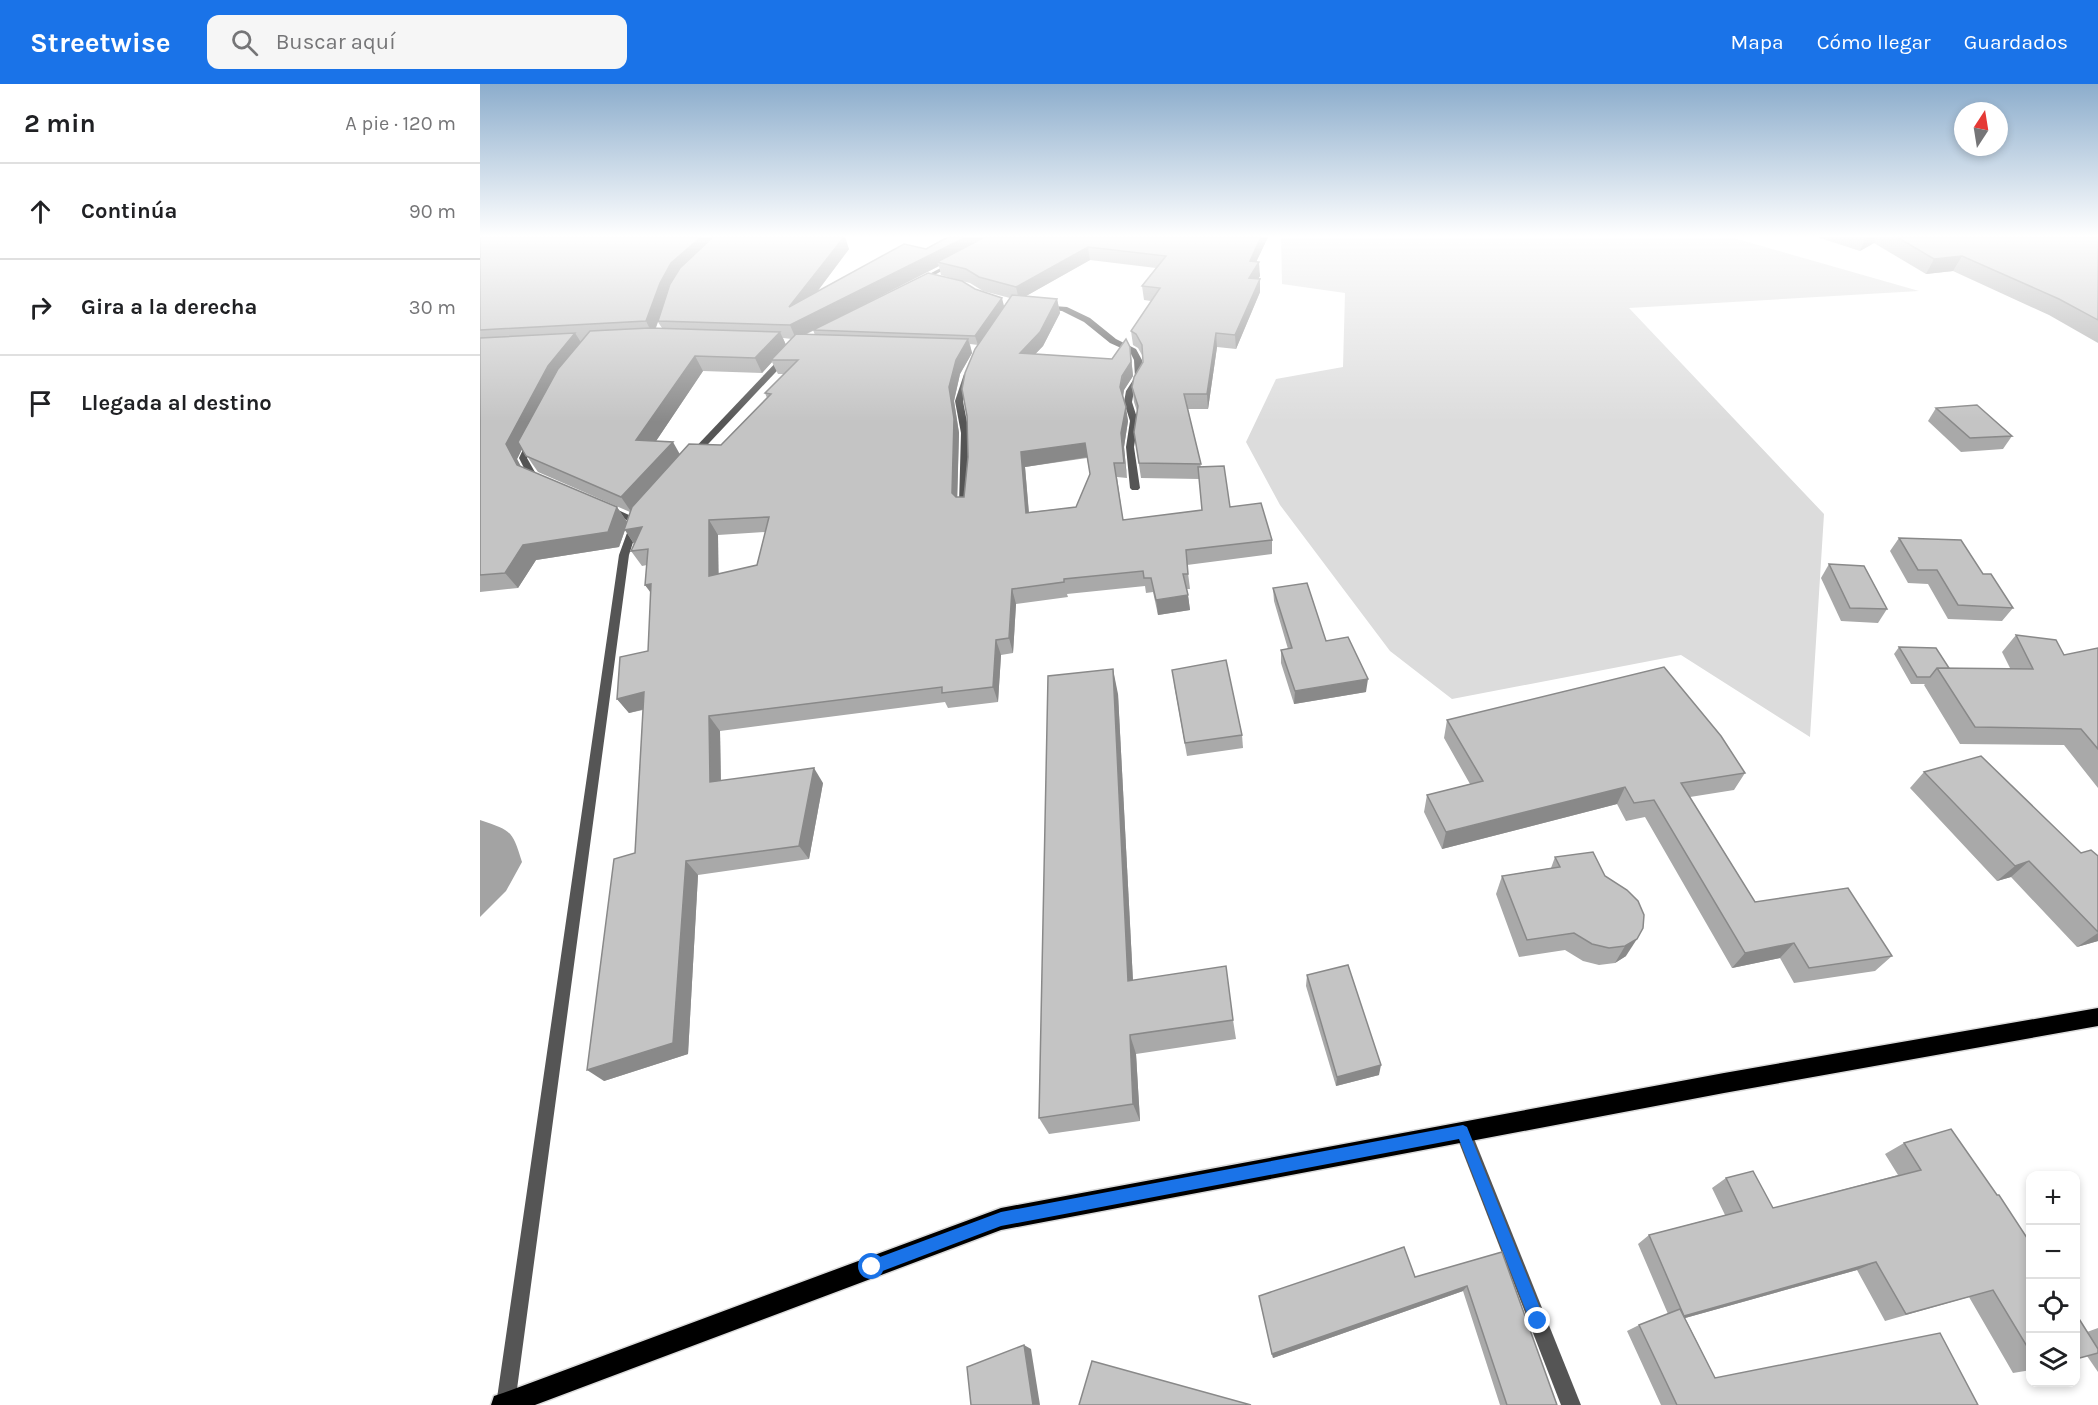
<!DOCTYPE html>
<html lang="es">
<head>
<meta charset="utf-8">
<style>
  :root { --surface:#fff; --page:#f6f6f6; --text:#202124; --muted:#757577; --line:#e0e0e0; --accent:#1a73e8 }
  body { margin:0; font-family:Karla,sans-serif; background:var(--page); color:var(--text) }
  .controls { position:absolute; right:18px; bottom:18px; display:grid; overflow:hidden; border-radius:12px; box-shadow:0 3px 9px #0003 }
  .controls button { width:54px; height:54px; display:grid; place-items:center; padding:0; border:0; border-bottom:2px solid var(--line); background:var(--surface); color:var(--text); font:30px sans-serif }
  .compass { position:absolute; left:1474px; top:18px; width:54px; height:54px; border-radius:50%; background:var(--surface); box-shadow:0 3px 9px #0003; rotate:12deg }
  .stop { position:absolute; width:18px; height:18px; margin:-14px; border:4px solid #1a73e8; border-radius:50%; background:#fff }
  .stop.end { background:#1a73e8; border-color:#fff; box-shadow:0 2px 6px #0008 }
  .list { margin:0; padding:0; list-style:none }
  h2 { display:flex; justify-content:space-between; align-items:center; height:78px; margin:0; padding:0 24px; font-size:26px }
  h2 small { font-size:20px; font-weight:400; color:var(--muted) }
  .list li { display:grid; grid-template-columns:39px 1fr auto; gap:18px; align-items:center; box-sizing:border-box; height:96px; padding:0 24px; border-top:2px solid var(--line) }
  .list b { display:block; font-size:22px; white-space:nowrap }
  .list em { font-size:20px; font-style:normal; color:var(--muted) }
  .icon { flex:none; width:33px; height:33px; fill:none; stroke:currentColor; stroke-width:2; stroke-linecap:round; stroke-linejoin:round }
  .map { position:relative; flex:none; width:1618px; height:1321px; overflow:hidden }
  header { display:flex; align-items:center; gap:36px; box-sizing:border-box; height:84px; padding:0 30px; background:var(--accent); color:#fff }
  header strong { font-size:28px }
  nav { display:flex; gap:33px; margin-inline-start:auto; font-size:21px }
  .search { width:420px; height:54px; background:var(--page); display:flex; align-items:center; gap:15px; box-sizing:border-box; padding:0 21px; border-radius:12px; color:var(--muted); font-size:22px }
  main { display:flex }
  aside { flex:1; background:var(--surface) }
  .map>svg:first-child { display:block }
</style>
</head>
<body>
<header>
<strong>Streetwise</strong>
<div class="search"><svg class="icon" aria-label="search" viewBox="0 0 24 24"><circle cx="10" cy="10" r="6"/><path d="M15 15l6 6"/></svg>Buscar aquí</div>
<nav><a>Mapa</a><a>Cómo llegar</a><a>Guardados</a></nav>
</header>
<main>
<aside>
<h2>2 min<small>A pie · 120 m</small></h2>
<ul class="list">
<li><svg class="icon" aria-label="ahead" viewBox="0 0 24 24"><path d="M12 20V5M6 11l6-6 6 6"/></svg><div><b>Continúa</b></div><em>90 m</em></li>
<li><svg class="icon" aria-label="right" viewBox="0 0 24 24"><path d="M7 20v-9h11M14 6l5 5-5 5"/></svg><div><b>Gira a la derecha</b></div><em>30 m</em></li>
<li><svg class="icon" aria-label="arrive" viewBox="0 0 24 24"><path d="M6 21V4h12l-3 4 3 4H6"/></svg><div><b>Llegada al destino</b></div></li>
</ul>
</aside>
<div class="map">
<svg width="1618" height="1321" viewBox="0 0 1618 1321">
  <rect width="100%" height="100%" fill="#fff"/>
  <path fill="#dcdcdc" d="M 801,153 L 1250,153 L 1439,207 L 1149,224 L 1344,430 L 1330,653 L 1201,571 L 972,615 L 910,567 L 800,421 L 766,358 L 796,295 L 863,283 L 865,209 L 802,200 Z"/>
  <path fill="#a3a3a3" d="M 0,736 C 32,747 32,746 42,778 L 26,807 L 0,833 Z"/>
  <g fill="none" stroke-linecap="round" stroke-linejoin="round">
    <defs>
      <path id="primary" d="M 1618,924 L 1618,942 L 1244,1009 L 521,1146 L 55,1321 L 11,1321 L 14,1312 L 23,1309 L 521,1124 L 1244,989 Z"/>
    </defs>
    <use href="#primary" stroke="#dbdbdb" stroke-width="3"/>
    <g fill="#555" fill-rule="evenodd">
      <path d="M 472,178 L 477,179 L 441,198 L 436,197 Z"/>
      <path d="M 561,221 L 587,223 L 610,234 L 636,255 L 656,265 L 662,276 L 663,293 L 654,307 L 652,318 L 658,337 L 654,363 L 660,404 L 658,406 L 652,406 L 650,404 L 646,363 L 650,337 L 644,318 L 646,307 L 655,293 L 654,276 L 650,268 L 630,259 L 604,238 L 582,227 L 561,225 Z"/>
      <path d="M 302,272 L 309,274 L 215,374 L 209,374 L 209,370 Z"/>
      <path d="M 484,290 L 491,292 L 483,317 L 489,349 L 489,420 L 484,423 L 479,420 L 481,349 L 475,317 Z"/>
      <path d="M 52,352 L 56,355 L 47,374 L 56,390 L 64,395 L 59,398 L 49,394 L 39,374 L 48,355 Z"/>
      <path d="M 127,421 L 160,436 L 149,471 L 35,1320 L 16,1321 L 139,471 L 151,438 L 124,426 L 124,422 Z"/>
      <path d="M 983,1040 L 989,1042 L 1101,1321 L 1081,1321 L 975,1048 L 977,1042 Z"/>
    </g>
    <use href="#primary" fill="#000" fill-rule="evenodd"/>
  </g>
  <g fill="#a9a9a9" fill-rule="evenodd">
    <path d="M 0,153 L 369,165 L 337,208 L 446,165 L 468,153 L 788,153 L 776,178 L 780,192 L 778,195 L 780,208 L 756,265 L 737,263 L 728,325 L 708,325 L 721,383 L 750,423 L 792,456 L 792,470 L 707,481 L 710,505 L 707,505 L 710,526 L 678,531 L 673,508 L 666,509 L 665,502 L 587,510 L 588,513 L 536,520 L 533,569 L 521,571 L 518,618 L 468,624 L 465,618 L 240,647 L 241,697 L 343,699 L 329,775 L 218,791 L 208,970 L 124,997 L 155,769 L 163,626 L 149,629 L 137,615 L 168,567 L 171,508 L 165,501 L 167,481 L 162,482 L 151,467 L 154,460 L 145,446 L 139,463 L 56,476 L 38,504 L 0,508 ZM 610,176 L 676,184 L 662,202 L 664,216 L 671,217 L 651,247 L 653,261 L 658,264 L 663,273 L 663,278 L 652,303 L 654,318 L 657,327 L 654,348 L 661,394 L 719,395 L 722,426 L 643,436 L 637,393 L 647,394 L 644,363 L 648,337 L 643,313 L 644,306 L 653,292 L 650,263 L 632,275 L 555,270 L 563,262 L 580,229 L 577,215 L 546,212 ZM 459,182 L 461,191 L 478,196 L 333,246 L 335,251 L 325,251 ZM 482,197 L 490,199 L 503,207 L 530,214 L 524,222 ZM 178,238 L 182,244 L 176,244 ZM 509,244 L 484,413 L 477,413 L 479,349 L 474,317 L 480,290 L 492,269 L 490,260 L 498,261 ZM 303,254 L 312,255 L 306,261 ZM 292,278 L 298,290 L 304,290 L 285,309 L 287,314 L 241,361 L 200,370 L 176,357 L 223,287 L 282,289 ZM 42,365 L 58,388 L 150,428 L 147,438 L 137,423 L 41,383 L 37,375 ZM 607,374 L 610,390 L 596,423 L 549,428 L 545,383 ZM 285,448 L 277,481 L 238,490 L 238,451 Z"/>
    <path d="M 1337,153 L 1618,153 L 1618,259 L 1569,231 L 1473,187 L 1446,190 L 1394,159 L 1380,167 Z"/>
    <path d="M 1456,324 L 1532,352 L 1523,365 L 1481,368 L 1448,337 Z"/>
    <path d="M 1419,454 L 1503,490 L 1533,524 L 1522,537 L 1468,535 L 1448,500 L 1428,499 L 1410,467 Z"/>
    <path d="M 1349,480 L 1407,525 L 1398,539 L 1361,537 L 1341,494 Z"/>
    <path d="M 793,504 L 846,557 L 886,608 L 814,620 L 801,579 L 801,566 L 808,565 L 794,517 Z"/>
    <path d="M 1536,551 L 1584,571 L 1618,564 L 1618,704 L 1584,661 L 1480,660 L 1444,601 L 1445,600 L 1431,600 L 1414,570 L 1419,563 L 1469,584 L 1530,584 L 1522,568 Z"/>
    <path d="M 694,600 L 762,651 L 763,664 L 707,672 Z"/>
    <path d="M 638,610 L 653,897 L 753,936 L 756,955 L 656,970 L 660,1037 L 569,1050 L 559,1034 Z"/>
    <path d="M 967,636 L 1265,689 L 1254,706 L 1210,713 L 1275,818 L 1412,872 L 1395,887 L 1314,899 L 1300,874 L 1252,884 L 1165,733 L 1146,737 L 1137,720 L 962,765 L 944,728 L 947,711 L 990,700 L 964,654 Z"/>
    <path d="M 1444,688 L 1601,769 L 1618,772 L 1618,857 L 1597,863 L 1531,793 L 1517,797 L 1430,704 Z"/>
    <path d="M 1075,773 L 1147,806 L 1146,872 L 1135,879 L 1119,881 L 1103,877 L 1085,866 L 1039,873 L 1016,810 L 1022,792 L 1071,784 Z"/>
    <path d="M 827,891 L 899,991 L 856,1002 L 826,902 Z"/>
    <path d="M 1424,1059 L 1551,1160 L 1551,1286 L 1533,1289 L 1489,1213 L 1405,1237 L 1377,1186 L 1205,1234 L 1235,1294 L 1498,1321 L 1181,1321 L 1147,1247 L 1159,1241 L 1188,1230 L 1158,1160 L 1169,1151 L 1245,1131 L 1232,1104 L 1246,1094 L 1293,1124 L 1418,1091 L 1405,1070 Z"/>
    <path d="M 1022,1168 L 1077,1321 L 1020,1321 L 983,1207 L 793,1274 L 780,1217 L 935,1193 Z"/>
    <path d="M 1618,1244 L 1618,1288 L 1607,1272 L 1607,1248 Z"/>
  </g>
  <g fill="#898989">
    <path d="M 221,153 L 241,153 L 187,212 L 173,251 L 166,237 L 180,199 L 191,179 Z"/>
    <path d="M 364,153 L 365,153 L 369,165 L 315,237 L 309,223 Z"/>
    <path d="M 486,153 L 516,153 L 457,178 L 459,182 L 316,255 L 310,241 Z"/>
    <path d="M 781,153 L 788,153 L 770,191 L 770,177 Z"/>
    <path d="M 1386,153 L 1396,153 L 1394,159 L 1380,167 Z"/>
    <path d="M 608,163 L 610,176 L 539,216 L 536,203 Z"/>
    <path d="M 1482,172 L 1473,187 L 1446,190 L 1454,175 Z"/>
    <path d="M 779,178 L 780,192 L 770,208 L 769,194 Z"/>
    <path d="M 780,195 L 780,208 L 756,265 L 755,251 Z"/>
    <path d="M 522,214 L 524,222 L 498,261 L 495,252 Z"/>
    <path d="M 577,215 L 580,229 L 563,262 L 543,283 L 540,269 Z"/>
    <path d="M 300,248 L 307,263 L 291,276 L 292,278 L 282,289 L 275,274 Z"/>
    <path d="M 95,249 L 104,263 L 77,297 L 37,375 L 48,396 L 37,381 L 26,360 L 68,282 Z"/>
    <path d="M 736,249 L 737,263 L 728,325 L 727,310 Z"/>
    <path d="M 488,255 L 492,269 L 480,290 L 474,317 L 479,349 L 477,424 L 472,409 L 469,303 L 476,276 Z"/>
    <path d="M 650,263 L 653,292 L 644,306 L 642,318 L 640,303 Z"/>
    <path d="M 215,272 L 223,287 L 166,372 L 156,356 Z"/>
    <path d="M 646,323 L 648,337 L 644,363 L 647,394 L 641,349 Z"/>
    <path d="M 193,358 L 202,374 L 152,429 L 141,413 Z"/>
    <path d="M 605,359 L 608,373 L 545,383 L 550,444 L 546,429 L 541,368 Z"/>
    <path d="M 137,423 L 147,438 L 162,443 L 155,461 L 145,446 L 139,463 L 56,476 L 38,504 L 25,489 L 43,461 Z"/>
    <path d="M 229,436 L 238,451 L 239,507 L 229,492 Z"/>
    <path d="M 171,500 L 176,516 L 165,501 Z"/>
    <path d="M 532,505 L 536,520 L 533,569 L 529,554 Z"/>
    <path d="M 708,511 L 710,526 L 678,531 L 676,516 Z"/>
    <path d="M 516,556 L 521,571 L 518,618 L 513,603 Z"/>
    <path d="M 633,585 L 638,610 L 654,917 L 648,897 Z"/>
    <path d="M 888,595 L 886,608 L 814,620 L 815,607 Z"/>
    <path d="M 164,608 L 176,622 L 149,629 L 137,615 Z"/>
    <path d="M 229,632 L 240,647 L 241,712 L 230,698 Z"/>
    <path d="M 334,684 L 343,699 L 329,775 L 319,762 Z"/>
    <path d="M 1145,703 L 1137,720 L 962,765 L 966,748 Z"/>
    <path d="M 206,777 L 218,791 L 208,970 L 124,997 L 107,986 Z"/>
    <path d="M 1549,777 L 1531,793 L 1517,797 L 1535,782 Z"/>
    <path d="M 1618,849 L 1618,857 L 1597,863 Z"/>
    <path d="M 1157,855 L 1146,872 L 1135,879 L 1145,862 Z"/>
    <path d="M 1314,859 L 1300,874 L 1252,884 L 1265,869 Z"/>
    <path d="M 650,951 L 656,970 L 660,1037 L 653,1020 Z"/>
    <path d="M 901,981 L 899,991 L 856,1002 L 857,993 Z"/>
    <path d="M 1396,1178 L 1377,1186 L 1191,1238 L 1204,1232 Z"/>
    <path d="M 987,1202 L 983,1207 L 793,1274 L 792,1270 Z"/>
    <path d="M 544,1261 L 551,1265 L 560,1321 L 553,1321 Z"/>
  </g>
  <g fill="#c4c4c4" stroke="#898989" stroke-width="1.5" fill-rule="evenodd">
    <path d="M 0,153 L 221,153 L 191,179 L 180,199 L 166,237 L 0,246 Z"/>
    <path d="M 233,153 L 364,153 L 309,223 L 424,160 L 446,165 L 468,153 L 486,153 L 310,241 L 178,237 L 190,200 L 200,184 Z"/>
    <path d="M 505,153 L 781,153 L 770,177 L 779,178 L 769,194 L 780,195 L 755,251 L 736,249 L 727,310 L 704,310 L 721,380 L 659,379 L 654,348 L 658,322 L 652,303 L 654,293 L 663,278 L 662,261 L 656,250 L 651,247 L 680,204 L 662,202 L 686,172 L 608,163 L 536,203 L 499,193 L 486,185 L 457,178 Z"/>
    <path d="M 1417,153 L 1618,153 L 1618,236 L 1579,215 L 1482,172 L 1454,175 Z"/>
    <path d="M 448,189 L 482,197 L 495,205 L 522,214 L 495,252 L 333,246 Z"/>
    <path d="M 532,211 L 577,215 L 560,248 L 540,269 L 632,275 L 646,255 L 650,263 L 651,278 L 642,292 L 640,303 L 646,323 L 641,349 L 644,379 L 634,379 L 643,436 L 722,426 L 718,383 L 744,382 L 750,423 L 781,419 L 792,456 L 706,466 L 708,490 L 703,490 L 708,511 L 676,516 L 671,494 L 664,494 L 663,487 L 584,495 L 584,498 L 532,505 L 529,554 L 516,556 L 513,603 L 462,609 L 462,603 L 229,632 L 230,698 L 334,684 L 319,762 L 206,777 L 193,959 L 107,986 L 134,775 L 155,769 L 164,608 L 137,615 L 140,573 L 168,567 L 171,500 L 165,501 L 168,465 L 151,467 L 162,443 L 144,446 L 152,423 L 209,360 L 241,361 L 291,310 L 285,309 L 318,276 L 291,276 L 316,250 L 488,255 L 476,276 L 469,303 L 474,335 L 472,409 L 476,413 L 484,413 L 488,373 L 487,332 L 482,305 L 485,289 L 495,265 ZM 605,359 L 610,390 L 596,423 L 546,429 L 541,368 ZM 289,433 L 277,481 L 229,492 L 229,436 Z"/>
    <path d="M 170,244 L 300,248 L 275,274 L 215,272 L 156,356 L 193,358 L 141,413 L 46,372 L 38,358 L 78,285 L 110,247 Z"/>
    <path d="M 95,249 L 68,282 L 26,360 L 37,381 L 137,423 L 128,448 L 43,461 L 25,489 L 0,491 L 0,254 Z"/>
    <path d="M 1497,321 L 1532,352 L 1490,354 L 1456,324 Z"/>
    <path d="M 1419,454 L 1481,456 L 1503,490 L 1511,490 L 1533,524 L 1478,521 L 1457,486 L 1438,486 Z"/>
    <path d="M 1349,480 L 1384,482 L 1407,525 L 1370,524 Z"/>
    <path d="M 827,499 L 846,557 L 868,553 L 888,595 L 815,607 L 801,566 L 812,564 L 793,504 Z"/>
    <path d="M 1536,551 L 1576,556 L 1584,571 L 1618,564 L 1618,665 L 1601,645 L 1495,643 L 1457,584 L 1553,585 Z"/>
    <path d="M 1419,563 L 1456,564 L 1469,584 L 1457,584 L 1450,593 L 1437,593 Z"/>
    <path d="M 746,576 L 762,651 L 705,659 L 692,586 Z"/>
    <path d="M 1184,583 L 1241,652 L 1265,689 L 1201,699 L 1275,818 L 1368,804 L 1412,872 L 1329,884 L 1314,859 L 1265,869 L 1174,716 L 1154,719 L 1145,703 L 966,748 L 947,711 L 1003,697 L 967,636 Z"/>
    <path d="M 633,585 L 648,897 L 746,882 L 753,936 L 650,951 L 653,1020 L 559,1034 L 568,592 Z"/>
    <path d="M 1501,672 L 1601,769 L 1611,766 L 1618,772 L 1618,848 L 1549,777 L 1535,782 L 1444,688 Z"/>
    <path d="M 1113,768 L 1125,792 L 1147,806 L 1158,817 L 1164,831 L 1163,844 L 1157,855 L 1145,862 L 1129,864 L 1112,860 L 1094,849 L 1047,856 L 1022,792 L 1080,783 L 1075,773 Z"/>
    <path d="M 868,881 L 901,981 L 857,993 L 827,891 Z"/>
    <path d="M 1471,1045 L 1517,1111 L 1519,1111 L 1551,1160 L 1551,1269 L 1513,1206 L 1426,1230 L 1396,1178 L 1204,1232 L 1169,1151 L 1262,1127 L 1246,1094 L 1273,1087 L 1293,1124 L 1441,1086 L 1424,1059 Z"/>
    <path d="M 924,1163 L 935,1193 L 1022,1168 L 1077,1321 L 1027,1321 L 987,1202 L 792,1270 L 779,1212 Z"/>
    <path d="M 1200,1225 L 1235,1294 L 1460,1249 L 1498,1321 L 1197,1321 L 1159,1241 Z"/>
    <path d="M 1596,1230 L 1618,1265 L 1618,1269 L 1596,1275 Z"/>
    <path d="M 544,1261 L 553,1321 L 491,1321 L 487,1283 Z"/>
    <path d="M 612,1277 L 771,1321 L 599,1321 Z"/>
  </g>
  <linearGradient id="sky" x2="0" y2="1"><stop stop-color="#8cadcc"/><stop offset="0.45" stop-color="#fff"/><stop offset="1" stop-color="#fff" stop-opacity="0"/></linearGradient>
  <rect width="1618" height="338" fill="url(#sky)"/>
  <path fill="#1a73e8" d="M 983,1041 L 987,1043 L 1065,1237 L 1063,1242 L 1058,1245 L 1052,1242 L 979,1055 L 521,1142 L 392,1191 L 387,1188 L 385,1183 L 387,1178 L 392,1176 L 521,1128 Z"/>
</svg>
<div class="controls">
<button>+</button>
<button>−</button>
<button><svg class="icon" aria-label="locate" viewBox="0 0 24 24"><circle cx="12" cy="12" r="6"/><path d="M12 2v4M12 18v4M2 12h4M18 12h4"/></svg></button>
<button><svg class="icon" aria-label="layers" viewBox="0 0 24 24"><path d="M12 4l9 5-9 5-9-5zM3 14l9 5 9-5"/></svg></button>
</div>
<svg class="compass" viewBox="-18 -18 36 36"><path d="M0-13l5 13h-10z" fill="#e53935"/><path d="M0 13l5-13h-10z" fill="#757577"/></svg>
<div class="stop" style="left:392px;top:1183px"></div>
<div class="stop end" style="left:1058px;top:1237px"></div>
</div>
</main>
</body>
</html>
